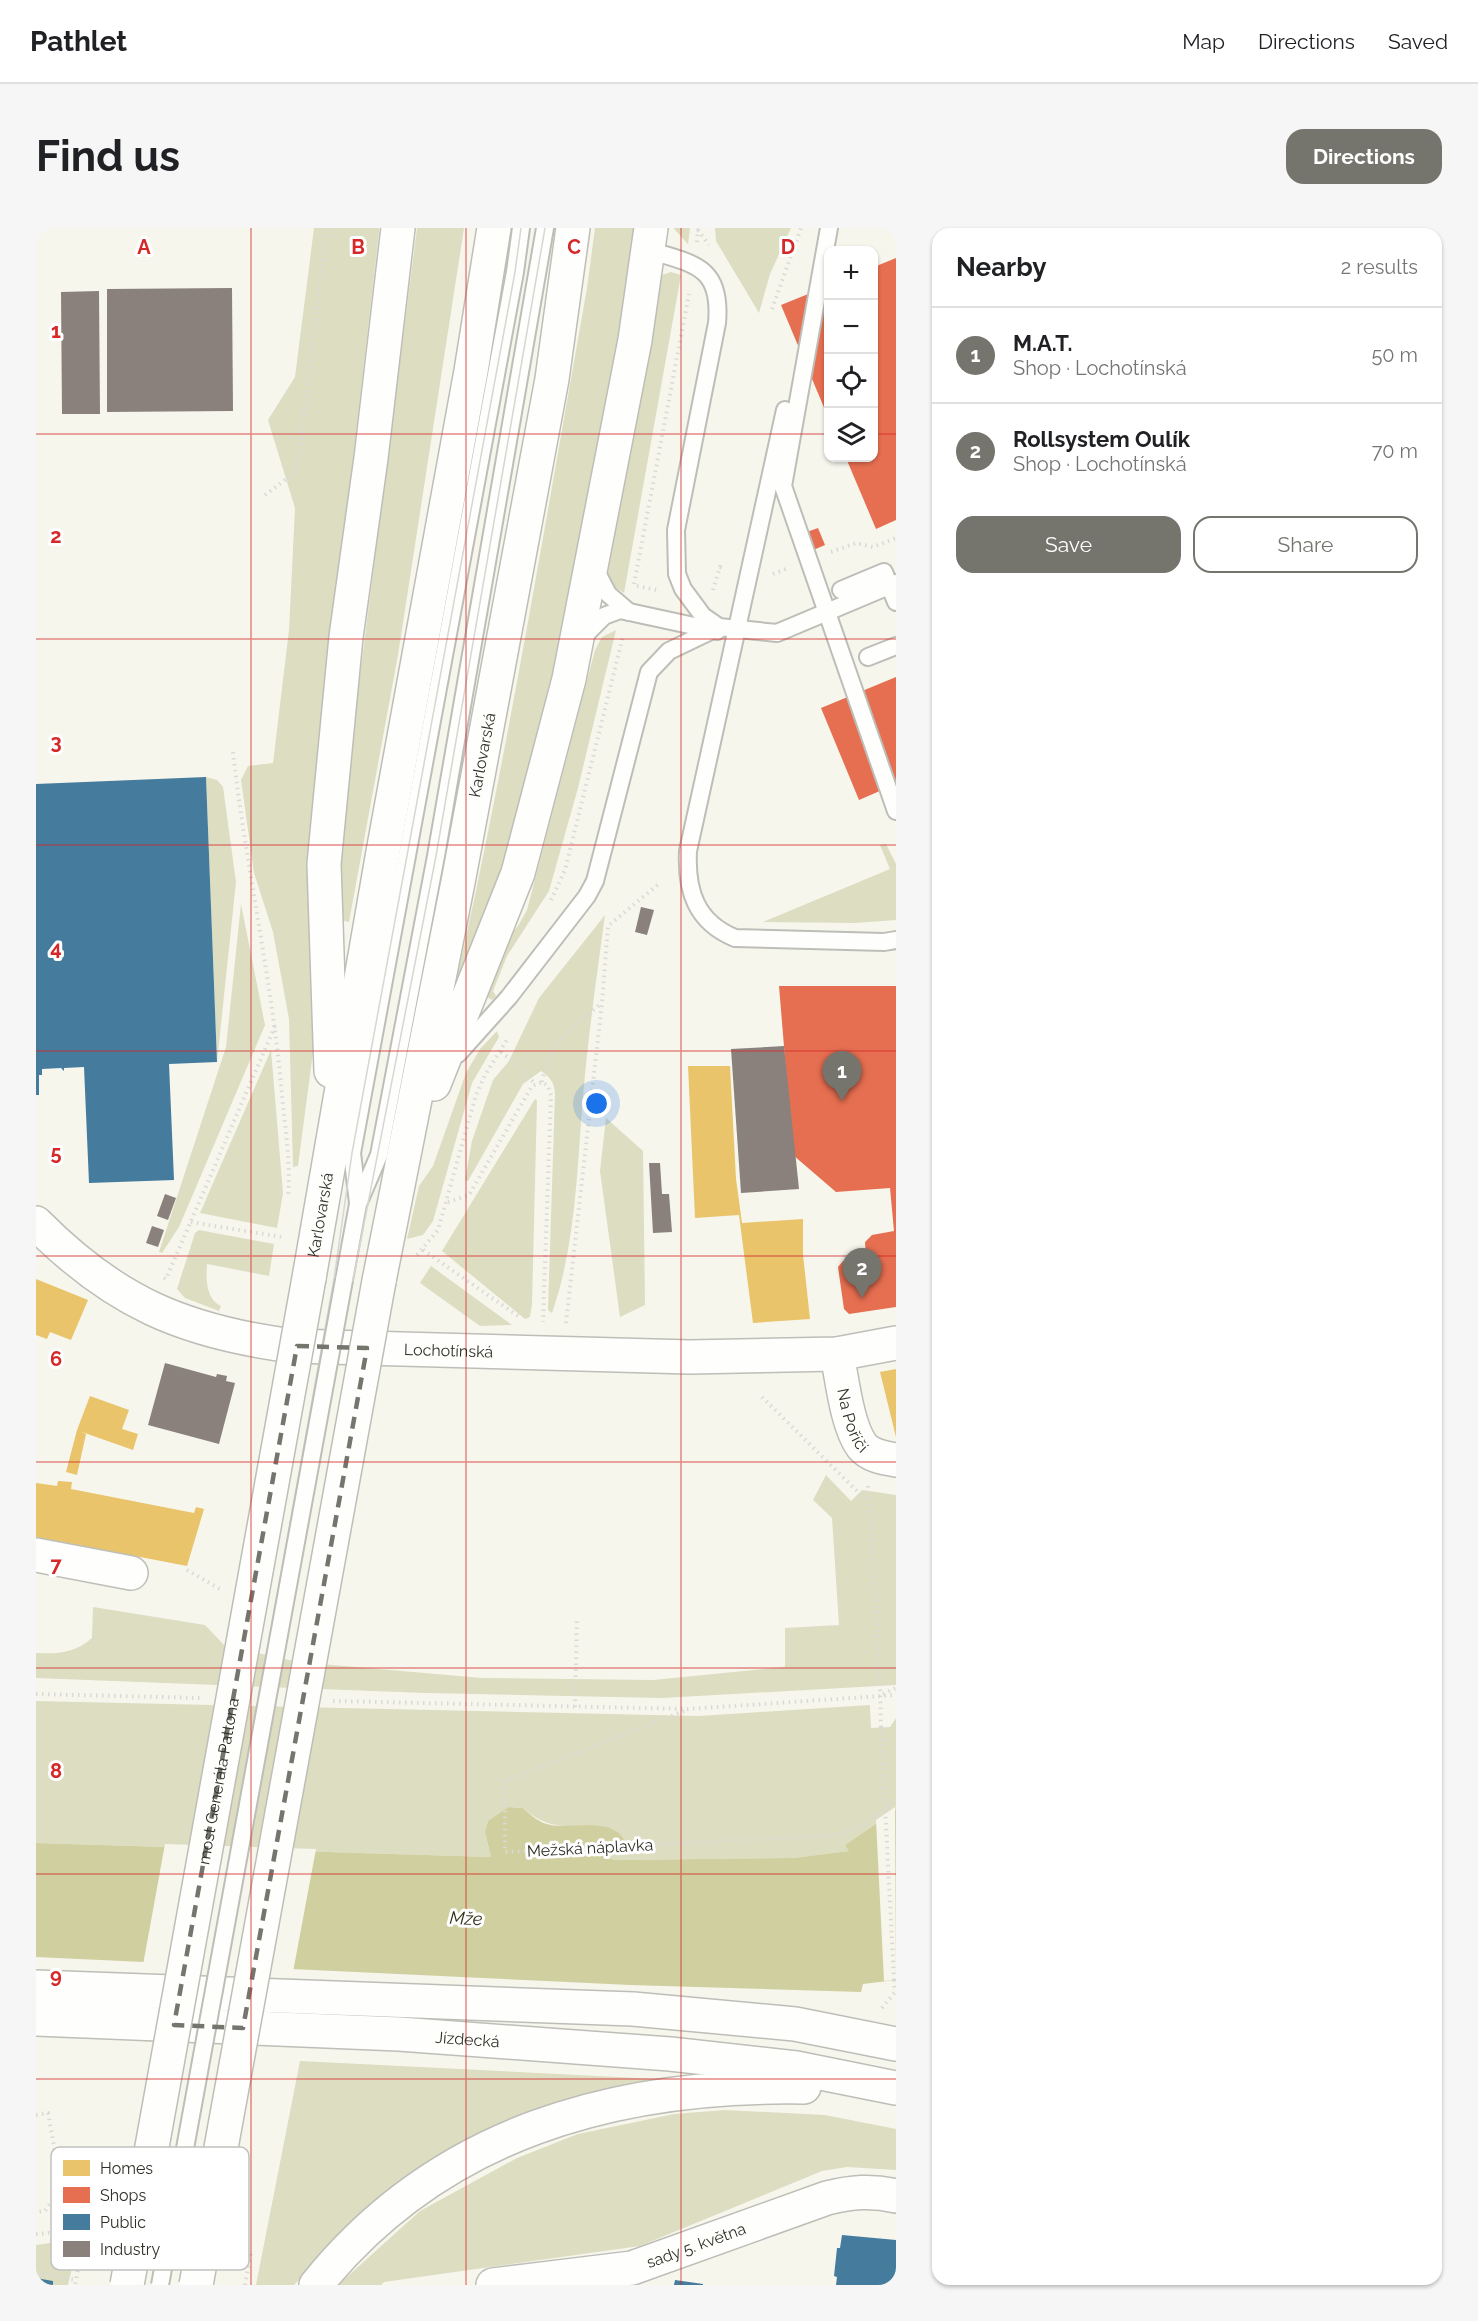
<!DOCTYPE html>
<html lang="en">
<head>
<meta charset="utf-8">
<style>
  :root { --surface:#fff; --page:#f6f6f6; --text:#202124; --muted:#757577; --line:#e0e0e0; --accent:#75756e }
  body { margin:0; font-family:Raleway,sans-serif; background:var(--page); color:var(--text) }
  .controls { position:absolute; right:18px; top:18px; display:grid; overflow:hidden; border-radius:12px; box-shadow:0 2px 4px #0004 }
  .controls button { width:54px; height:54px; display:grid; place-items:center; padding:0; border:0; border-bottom:2px solid var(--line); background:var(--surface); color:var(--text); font:30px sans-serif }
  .you { position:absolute; left:561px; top:876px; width:21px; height:21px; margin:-15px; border:4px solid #fff; border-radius:50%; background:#1a73e8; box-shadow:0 0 0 9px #1a73e833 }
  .badge { display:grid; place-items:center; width:39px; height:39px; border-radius:50%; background:var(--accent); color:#fff; font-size:20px; font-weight:700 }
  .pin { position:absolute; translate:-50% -50px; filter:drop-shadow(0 2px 3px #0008) }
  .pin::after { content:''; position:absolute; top:32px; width:21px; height:18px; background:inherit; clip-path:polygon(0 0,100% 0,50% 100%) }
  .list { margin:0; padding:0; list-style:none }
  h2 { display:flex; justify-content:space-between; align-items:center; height:78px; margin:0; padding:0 24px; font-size:26px }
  h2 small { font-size:20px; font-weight:400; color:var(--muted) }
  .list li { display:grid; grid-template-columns:39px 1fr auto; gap:18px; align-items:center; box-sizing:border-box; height:96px; padding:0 24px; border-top:2px solid var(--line) }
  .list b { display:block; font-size:22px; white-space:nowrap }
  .list p { margin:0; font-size:20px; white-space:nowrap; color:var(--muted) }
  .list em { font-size:20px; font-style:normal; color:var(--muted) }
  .actions { display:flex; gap:12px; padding:18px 24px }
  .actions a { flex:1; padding:14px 0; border:2px solid var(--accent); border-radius:18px; text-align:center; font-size:21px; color:var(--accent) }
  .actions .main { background:var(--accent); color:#fff }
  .icon { flex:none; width:33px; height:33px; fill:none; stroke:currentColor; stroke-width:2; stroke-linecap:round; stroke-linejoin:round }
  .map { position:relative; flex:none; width:860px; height:2057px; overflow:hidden; border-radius:18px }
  header { display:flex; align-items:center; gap:36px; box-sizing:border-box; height:84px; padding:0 30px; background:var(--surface); border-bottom:2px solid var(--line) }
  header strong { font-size:28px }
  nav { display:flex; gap:33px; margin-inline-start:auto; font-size:21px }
  .intro { display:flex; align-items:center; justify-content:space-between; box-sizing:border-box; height:144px; padding:0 36px }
  h1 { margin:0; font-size:42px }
  .button { padding:15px 27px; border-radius:18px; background:var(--accent); color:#fff; font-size:21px; font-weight:700 }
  main { display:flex; gap:36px; padding:0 36px }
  aside { flex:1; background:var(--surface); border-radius:18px; box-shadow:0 2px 4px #0004 }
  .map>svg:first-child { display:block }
</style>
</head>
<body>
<header>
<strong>Pathlet</strong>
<nav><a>Map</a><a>Directions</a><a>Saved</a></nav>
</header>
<div class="intro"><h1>Find us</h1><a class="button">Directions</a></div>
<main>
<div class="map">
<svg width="860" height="2057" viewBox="0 0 860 2057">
  <rect width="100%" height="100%" fill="#f6f6ed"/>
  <g fill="#ddddc2">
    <path d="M 278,0 L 343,0 L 343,4 L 273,614 L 280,801 L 262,938 L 257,939 L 253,791 L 237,704 L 218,645 L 205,552 L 212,538 L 237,535 L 253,402 L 259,280 L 232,192 L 259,149 Z"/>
    <path d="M 381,0 L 428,0 L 362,427 L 313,694 L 305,692 L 304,628 L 309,565 Z"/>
    <path d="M 559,0 L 603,0 L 544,339 L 470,626 L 419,782 L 414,781 C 469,542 508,301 551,60 Z"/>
    <path d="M 638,0 L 654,0 L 652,16 L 639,2 Z"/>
    <path d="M 679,0 L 755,0 L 734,46 L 723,85 L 680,13 Z"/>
    <path d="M 635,44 L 645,47 L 588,365 L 570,353 L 568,319 L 622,54 L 626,47 Z"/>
    <path d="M 580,402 L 542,560 L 513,663 L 471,728 L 457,763 L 460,768 L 456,772 L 448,767 L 469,713 L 482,698 L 491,682 L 559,422 L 566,409 Z"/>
    <path d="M 170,549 L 181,552 L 187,559 L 200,654 L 181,834 Z"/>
    <path d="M 850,616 L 860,636 L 860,692 L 819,695 L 727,694 L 854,641 L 844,617 Z"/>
    <path d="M 205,676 L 229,797 L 143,999 L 126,1025 L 123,1024 L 190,819 Z"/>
    <path d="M 569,687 C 561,747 552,808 547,869 C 541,941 540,1016 516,1085 L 512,1082 L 519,865 C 518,854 514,849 505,843 L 487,856 L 432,953 L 429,952 L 436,913 L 457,852 L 473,833 L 503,770 Z"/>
    <path d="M 461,803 L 463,809 L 436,855 L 397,993 L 387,1007 L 371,1011 L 383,958 L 397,938 L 430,845 L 444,821 Z"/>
    <path d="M 235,822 L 247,965 L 241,1000 L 164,985 Z"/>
    <path d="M 499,871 L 501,873 L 496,1076 L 494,1089 L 489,1091 L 406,1023 Z"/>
    <path d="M 570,890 L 607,923 L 609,1077 L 584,1089 L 564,943 Z"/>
    <path d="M 163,1002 L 238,1016 L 233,1048 L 171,1036 C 170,1052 170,1071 185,1078 L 183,1083 L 149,1070 L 141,1061 L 159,1005 Z"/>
    <path d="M 395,1038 L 476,1097 L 444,1098 L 384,1055 Z"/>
    <path d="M 790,1247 L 815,1273 L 826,1262 L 860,1267 L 860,1457 L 626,1470 L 390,1465 L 0,1450 L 0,1425 C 22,1426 39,1425 56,1410 L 57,1379 L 169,1397 L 189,1418 L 262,1434 L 446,1450 L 617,1452 L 749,1439 L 749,1400 L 803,1397 L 796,1290 L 777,1272 Z"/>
    <path d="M 0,1473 L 663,1488 L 834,1477 L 835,1500 L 854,1499 L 860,1490 L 860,1582 L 809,1617 L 814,1623 L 757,1630 L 579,1632 L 566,1628 L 585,1619 L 579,1602 C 540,1592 520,1609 487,1580 L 472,1579 L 452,1593 L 449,1604 L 455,1629 L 0,1615 Z"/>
    <path d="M 264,1833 L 621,1851 L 627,1854 L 308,2005 L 258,2057 L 220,2057 Z"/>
    <path d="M 689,1882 L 789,1887 L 860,1901 L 860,1942 L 811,1939 L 786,1943 L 604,2018 L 348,2054 L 345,2057 L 302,2057 L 384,1983 L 481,1930 L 542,1906 L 638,1886 Z"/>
    <path d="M 14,2015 L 41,2018 L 32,2057 L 0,2057 L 0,2017 Z"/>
  </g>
  <path fill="#d0cf9f" d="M 472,1579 L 487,1580 C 496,1588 503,1595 515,1597 C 536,1601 581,1588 589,1615 L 566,1628 L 579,1632 L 757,1630 L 813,1623 L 809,1617 L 860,1582 L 860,1752 L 827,1756 L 825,1764 L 594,1757 L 0,1729 L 0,1615 L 455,1629 L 449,1604 L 452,1593 Z"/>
  <g fill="#f6f6ed">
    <path d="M 859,1579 L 860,1752 L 848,1753 L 840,1592 Z"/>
    <path d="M 129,1616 L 280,1621 L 257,1744 L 107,1737 Z"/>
  </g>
  <g fill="#e9c46a">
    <path d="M 652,838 L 694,838 L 700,951 L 706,995 L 767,991 L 767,1027 L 774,1091 L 717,1095 L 703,987 L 659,990 Z"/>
    <path d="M 0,1051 L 52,1072 L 35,1112 L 14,1104 L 11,1111 L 0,1107 Z"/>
    <path d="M 860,1141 L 860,1209 L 844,1144 Z"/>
    <path d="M 54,1168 L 93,1182 L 86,1201 L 102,1206 L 97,1222 L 43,1203 L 50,1206 L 41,1247 L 30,1244 L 41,1202 Z"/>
    <path d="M 22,1253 L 36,1254 L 35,1261 L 158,1285 L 160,1279 L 168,1281 L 151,1338 L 0,1309 L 0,1255 L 21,1258 Z"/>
  </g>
  <g fill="#e76f51">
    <path d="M 860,30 L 860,292 L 840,301 L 810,230 L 838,230 L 838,39 Z"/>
    <path d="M 792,58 L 792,189 L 745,77 Z"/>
    <path d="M 782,300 L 789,317 L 775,323 L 768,305 Z"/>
    <path d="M 860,449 L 860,556 L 823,572 L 785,480 Z"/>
    <path d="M 743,758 L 860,758 L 860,1079 L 813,1086 L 808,1081 L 802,1039 L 807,1033 L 830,1029 L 829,1014 L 836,1007 L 858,1003 L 854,960 L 800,964 L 757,927 Z"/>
  </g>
  <g fill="#457b9d">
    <path d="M 170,549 L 181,834 L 133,836 L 138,952 L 53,955 L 48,839 L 28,840 L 28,843 L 25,840 L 6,841 L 6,847 L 3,847 L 3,867 L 0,867 L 0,556 Z"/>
    <path d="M 806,2007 L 860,2012 L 860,2057 L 800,2057 L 801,2049 L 798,2048 L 801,2020 L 804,2020 Z"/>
    <path d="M 0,2050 L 17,2053 L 17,2057 L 0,2057 Z"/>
    <path d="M 639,2052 L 667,2056 L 667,2057 L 638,2057 Z"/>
  </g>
  <g fill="#8a817c">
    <path d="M 196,60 L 197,183 L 71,184 L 71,61 Z"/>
    <path d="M 63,63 L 64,186 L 26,186 L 25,64 Z"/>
    <path d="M 605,679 L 618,682 L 611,707 L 599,704 Z"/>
    <path d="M 748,818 L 763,961 L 705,965 L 695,821 Z"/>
    <path d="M 613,935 L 624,935 L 626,966 L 633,966 L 636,1004 L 617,1005 Z"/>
    <path d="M 129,966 L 140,970 L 132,992 L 121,988 Z"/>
    <path d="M 116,998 L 128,1002 L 122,1019 L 110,1015 Z"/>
    <path d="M 129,1135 L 180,1149 L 181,1146 L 191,1148 L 190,1153 L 199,1155 L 183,1216 L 112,1197 Z"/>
  </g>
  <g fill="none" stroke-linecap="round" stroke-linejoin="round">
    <defs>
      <g id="lane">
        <path d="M 793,0 L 747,258 L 860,583"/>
        <path d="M 612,22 C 658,36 686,38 681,95 L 640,302 L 641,346 L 647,361 L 667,388 L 683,399 L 741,405 L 860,355"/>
        <path d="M 749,182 L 652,623 C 650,663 660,694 699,710 L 848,714 L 860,712"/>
        <path d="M 559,341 L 572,366 L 593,384"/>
        <path d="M 805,362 L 848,344 L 860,374"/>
        <path d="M 548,408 L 568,388 L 584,382 L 681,403"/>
        <path d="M 832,429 L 860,418"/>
        <path d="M 422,826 L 473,769 L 551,668 L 559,653 L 613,444 L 633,423 L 683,399"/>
        <path d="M 322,975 L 316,925 L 479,44 L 485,0"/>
        <path d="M 308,1052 L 322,976 L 343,927 L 400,628 L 509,0"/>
      </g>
      <g id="street">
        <path id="s1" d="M 0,995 C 78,1074 148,1104 257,1118 L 654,1129 L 801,1126 L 860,1115"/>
        <path id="s2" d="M 801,1126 C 806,1151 811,1198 826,1218 C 834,1228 848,1230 860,1232"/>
        <path d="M 0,1327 L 95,1345"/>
        <path id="s3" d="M 457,2057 L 596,2040 L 791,1970 C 815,1964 836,1962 860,1968"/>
      </g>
      <g id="primary">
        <path d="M 295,843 L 288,636 L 310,409 L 335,230 L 362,0"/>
        <path d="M 398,856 L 482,645 L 533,451 L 599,112 L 615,0"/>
        <path id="s4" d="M 273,1050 L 347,624 L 435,143 L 458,0"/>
        <path id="s5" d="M 343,1053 L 423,649 L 516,151 L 537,0"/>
        <path d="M 0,1759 L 597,1781 L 759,1796 L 860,1816"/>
        <path id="s6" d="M 0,1791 L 363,1806 L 634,1826 L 760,1840 L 860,1860"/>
        <path d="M 280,2057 C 403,1904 579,1856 768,1859"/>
      </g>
    </defs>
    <use href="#lane" stroke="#bebeb8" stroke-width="20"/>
    <use href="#street" stroke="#bebeb8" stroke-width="36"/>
    <use href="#primary" stroke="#bebeb8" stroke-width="36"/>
    <g stroke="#d9d9d7" stroke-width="4" stroke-dasharray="1.5 4.5" stroke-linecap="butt">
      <path d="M 662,2 L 673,17"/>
      <path d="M 661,14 L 662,0"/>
      <path d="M 736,81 L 765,0"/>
      <path d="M 229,267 L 261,243 L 291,0"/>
      <path d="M 795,324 L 820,315 L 837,319 L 860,310"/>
      <path d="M 737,346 L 752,340"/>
      <path d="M 598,356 L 653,66"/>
      <path d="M 601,358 L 621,362"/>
      <path d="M 677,362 L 684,339 L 689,341"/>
      <path d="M 197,524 C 210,639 236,752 246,867 C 249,900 255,935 252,968"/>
      <path d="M 515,672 L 529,642 L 587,408"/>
      <path d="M 465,824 L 483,838 L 499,856"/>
      <path d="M 506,854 C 512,819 539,796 566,775"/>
      <path d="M 412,974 L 433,967 L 496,858 L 506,854 L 512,858 L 515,867 L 507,1094"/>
      <path d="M 155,994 L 245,1009"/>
      <path d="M 387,1022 L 485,1090"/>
      <path d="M 381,1027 L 402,1002 L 440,867 L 449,847 L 472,810"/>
      <path d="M 128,1050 L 130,1051 L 239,798"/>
      <path d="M 530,1095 L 566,775 L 572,698 L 624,655"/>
      <path d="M 726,1169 L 832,1274"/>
      <path d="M 832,1258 L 843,1421 L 845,1499"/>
      <path d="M 151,1342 L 184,1361"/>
      <path d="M 0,1466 L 164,1470"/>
      <path d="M 847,1466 L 860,1460"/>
      <path d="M 297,1473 L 652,1481 L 860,1467"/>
      <path d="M 539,1479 L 541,1391"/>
      <path d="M 648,1483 L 469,1553 L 469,1624 L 803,1607 L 826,1598 L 860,1572"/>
      <path d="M 858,1752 L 859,1764"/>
      <path d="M 846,1780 L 859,1764"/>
      <path d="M 0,1887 L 12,1885 L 25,1956 L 22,1965 L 9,1983 L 0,1984"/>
      <path d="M 0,2006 L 13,2005 L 47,2013 L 39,2057"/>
      <path d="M 0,2045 L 40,2052"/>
      <path d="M 209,2057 L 215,2024"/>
    </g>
    <use href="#lane" stroke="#fefefc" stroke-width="16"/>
    <use href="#street" stroke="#fefefc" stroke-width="33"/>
    <use href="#primary" stroke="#fefefc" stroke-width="33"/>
    <g stroke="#d6d6d3" stroke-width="1.5">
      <path d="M 117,2057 L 298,1051 L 316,925 L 479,44 L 485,0"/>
      <path d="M 130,2057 L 317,1052 L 400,628 L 509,0"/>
    </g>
    <defs>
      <path id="lane-bridge" d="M 124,2057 L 308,1052"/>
      <g id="primary-bridge">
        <path id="s7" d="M 91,2057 L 273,1050"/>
        <path d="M 160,2057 L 343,1053"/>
      </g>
    </defs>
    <use href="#lane-bridge" stroke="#bebeb8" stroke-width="20" stroke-linecap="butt"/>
    <use href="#primary-bridge" stroke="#bebeb8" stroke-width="36" stroke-linecap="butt"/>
    <path stroke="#d9d9d7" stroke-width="4" stroke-dasharray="1.5 4.5" stroke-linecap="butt" d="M 845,1499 L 858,1752"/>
    <use href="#lane-bridge" stroke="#fefefc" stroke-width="16"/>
    <use href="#primary-bridge" stroke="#fefefc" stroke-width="33"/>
  </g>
  <path fill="none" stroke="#75756e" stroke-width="4.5" stroke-dasharray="12 8" stroke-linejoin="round" d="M 261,1118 L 331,1120 L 207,1800 L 138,1797 Z"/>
  <path fill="none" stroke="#d62828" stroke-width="1.5" stroke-opacity="0.55" d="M 215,0 L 215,2057M 430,0 L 430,2057M 645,0 L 645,2057M 0,206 L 792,206M 838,206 L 860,206M 0,411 L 860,411M 0,617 L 860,617M 0,823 L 860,823M 0,1028 L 860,1028M 0,1234 L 860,1234M 0,1440 L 860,1440M 0,1646 L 860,1646M 0,1851 L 860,1851"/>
  <g text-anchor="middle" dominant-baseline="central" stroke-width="6" stroke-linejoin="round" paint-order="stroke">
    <g font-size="16" fill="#303029" stroke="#fff">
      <text stroke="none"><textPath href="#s5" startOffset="536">Karlovarská</textPath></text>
      <text stroke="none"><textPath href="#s4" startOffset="64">Karlovarská</textPath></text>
      <text stroke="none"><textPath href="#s1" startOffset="447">Lochotínská</textPath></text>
      <text stroke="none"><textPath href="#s2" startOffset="68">Na Poříčí</textPath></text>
      <text stroke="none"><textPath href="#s7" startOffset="512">most Generála Pattona</textPath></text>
      <text transform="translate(554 1620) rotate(-3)">Mežská náplavka</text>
      <text stroke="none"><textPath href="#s6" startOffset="432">Jízdecká</textPath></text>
      <text stroke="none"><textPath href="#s3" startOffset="208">sady 5. května</textPath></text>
    </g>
    <g font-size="18" font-style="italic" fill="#302f12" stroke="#fff">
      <text transform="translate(430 1690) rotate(3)">Mže</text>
    </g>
  </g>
  <rect x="15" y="1919" width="198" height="123" rx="9" fill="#fff" stroke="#c1c1bf" stroke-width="1.5"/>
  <rect x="27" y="1932" width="27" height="16" fill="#e9c46a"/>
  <rect x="27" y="1959" width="27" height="16" fill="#e76f51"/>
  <rect x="27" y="1986" width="27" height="16" fill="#457b9d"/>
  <rect x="27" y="2013" width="27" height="16" fill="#8a817c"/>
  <g font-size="16" fill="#303029">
    <text x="64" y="1946">Homes</text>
    <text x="64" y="1973">Shops</text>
    <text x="64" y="2000">Public</text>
    <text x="64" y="2027">Industry</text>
  </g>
  <g font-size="20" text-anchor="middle" font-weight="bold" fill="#d62828" stroke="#fff" stroke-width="6" stroke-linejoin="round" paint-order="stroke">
    <text x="108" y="26">A</text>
    <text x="322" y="26">B</text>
    <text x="538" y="26">C</text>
    <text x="752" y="26">D</text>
    <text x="20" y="110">1</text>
    <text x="20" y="315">2</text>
    <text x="20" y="521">3</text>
    <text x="20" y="727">4</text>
    <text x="20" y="932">5</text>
    <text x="20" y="1138">6</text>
    <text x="20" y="1344">7</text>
    <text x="20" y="1550">8</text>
    <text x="20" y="1755">9</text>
  </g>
</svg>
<div class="controls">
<button>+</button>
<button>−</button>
<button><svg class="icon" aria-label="locate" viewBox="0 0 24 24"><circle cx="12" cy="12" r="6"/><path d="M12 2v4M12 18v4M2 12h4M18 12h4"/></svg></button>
<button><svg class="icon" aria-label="layers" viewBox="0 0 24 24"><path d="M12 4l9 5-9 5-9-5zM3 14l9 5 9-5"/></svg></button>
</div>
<div class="you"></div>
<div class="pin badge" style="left:806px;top:873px">1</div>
<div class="pin badge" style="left:826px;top:1070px">2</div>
</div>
<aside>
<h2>Nearby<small>2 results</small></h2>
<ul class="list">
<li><span class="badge">1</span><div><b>M.A.T.</b><p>Shop · Lochotínská</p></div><em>50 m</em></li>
<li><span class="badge">2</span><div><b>Rollsystem Oulík</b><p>Shop · Lochotínská</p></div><em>70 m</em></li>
</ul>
<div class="actions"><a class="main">Save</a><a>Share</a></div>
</aside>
</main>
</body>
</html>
